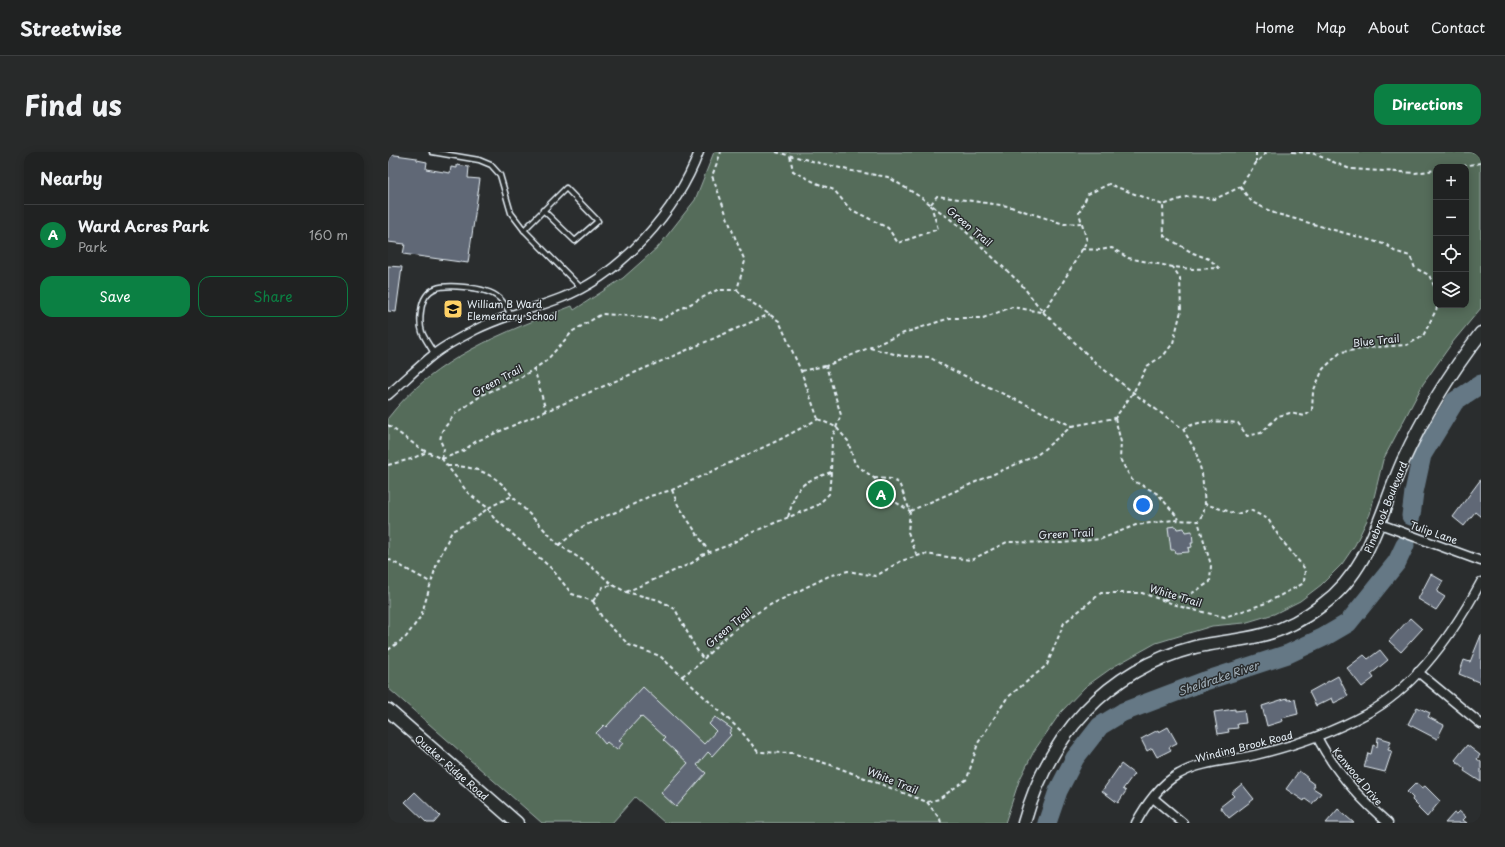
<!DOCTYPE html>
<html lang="en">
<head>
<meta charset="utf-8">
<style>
  :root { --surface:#202222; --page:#282a2a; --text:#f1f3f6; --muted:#a2a4a5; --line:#3d3f40; --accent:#0b8043 }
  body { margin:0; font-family:"Playpen Sans",sans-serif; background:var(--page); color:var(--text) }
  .controls { position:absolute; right:12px; top:12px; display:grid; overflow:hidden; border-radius:8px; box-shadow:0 2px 10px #0003 }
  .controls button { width:36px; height:36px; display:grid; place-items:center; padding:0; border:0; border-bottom:1px solid var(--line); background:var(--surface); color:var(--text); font:20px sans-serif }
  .you { position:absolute; left:755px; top:353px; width:14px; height:14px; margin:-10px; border:3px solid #fff; border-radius:50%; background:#1a73e8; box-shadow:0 0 0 6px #1a73e833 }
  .badge { display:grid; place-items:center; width:26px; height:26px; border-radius:50%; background:var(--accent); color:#fff; font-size:13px; font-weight:700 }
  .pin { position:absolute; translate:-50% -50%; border:2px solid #fff; box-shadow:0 1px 4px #0006 }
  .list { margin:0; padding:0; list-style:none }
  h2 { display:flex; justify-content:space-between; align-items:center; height:52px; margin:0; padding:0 16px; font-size:17px }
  h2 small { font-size:13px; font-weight:400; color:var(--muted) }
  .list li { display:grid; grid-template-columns:26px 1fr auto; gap:12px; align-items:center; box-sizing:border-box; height:60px; padding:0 16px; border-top:1px solid var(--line) }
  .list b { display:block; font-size:15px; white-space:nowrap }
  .list p { margin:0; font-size:13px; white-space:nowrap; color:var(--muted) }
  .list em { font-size:13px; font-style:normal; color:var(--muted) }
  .actions { display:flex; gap:8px; padding:12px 16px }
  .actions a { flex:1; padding:9px 0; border:1px solid var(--accent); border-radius:12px; text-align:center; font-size:14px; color:var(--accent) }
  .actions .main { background:var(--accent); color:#fff }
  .icon { flex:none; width:22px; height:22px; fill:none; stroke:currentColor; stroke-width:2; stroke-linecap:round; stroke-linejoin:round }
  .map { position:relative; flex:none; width:1093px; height:671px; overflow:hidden; border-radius:12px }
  header { display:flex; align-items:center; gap:24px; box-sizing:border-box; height:56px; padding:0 20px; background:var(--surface); border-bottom:1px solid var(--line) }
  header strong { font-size:19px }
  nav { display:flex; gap:22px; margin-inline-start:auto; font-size:14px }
  .intro { display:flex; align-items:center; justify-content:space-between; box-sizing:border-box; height:96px; padding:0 24px }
  h1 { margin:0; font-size:28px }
  .button { padding:10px 18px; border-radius:12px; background:var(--accent); color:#fff; font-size:14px; font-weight:700 }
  main { display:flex; gap:24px; padding:0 24px }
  aside { flex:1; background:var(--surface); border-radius:12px; box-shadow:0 2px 10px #0003 }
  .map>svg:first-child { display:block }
</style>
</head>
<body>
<header>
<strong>Streetwise</strong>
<nav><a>Home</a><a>Map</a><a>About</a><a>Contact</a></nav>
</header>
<div class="intro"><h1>Find us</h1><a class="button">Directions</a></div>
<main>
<aside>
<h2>Nearby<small></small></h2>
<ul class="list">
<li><span class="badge">A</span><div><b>Ward Acres Park</b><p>Park</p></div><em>160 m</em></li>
</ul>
<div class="actions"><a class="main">Save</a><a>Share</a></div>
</aside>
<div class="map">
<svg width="1093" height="671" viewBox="0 0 1093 671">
  <rect width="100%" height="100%" fill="#2a2d2e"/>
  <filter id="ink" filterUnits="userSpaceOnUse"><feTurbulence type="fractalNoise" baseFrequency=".025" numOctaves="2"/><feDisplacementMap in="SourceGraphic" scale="8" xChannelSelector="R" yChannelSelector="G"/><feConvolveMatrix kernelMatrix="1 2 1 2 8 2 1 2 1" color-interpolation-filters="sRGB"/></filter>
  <g filter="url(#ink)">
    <path fill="#546c5a" stroke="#9eaea9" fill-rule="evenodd" d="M 326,0 L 1093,0 L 1093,156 L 1064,191 L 1035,232 L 995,308 L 982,362 L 967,393 L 954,412 L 933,433 L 912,449 L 886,462 L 856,471 L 824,474 L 768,491 L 725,515 L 697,535 L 673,560 L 646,599 L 631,629 L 617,671 L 277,671 L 247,645 L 224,671 L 154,671 L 0,536 L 0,266 C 46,206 116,180 184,154 L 186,158 L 235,126 L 270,95 L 307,48 ZM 1048,15 L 1078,15 L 1078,153 L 1048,153 Z"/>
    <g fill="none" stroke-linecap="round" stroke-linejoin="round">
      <g stroke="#657885" stroke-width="19">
        <path d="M 1023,364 L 1026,340 L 1034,303 L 1067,249 L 1093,232"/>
        <path d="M 659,671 L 670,639 L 687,606 L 712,574 L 735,560 L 817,529 L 900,502 L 936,485 L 960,471 L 1009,410 L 1017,393"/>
      </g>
    </g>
    <g fill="#616876" stroke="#e8f1f8">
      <path d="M 0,2 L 29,6 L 29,8 L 39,10 L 38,17 L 62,21 L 63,15 L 69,16 L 69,13 L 81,15 L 80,26 L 92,27 L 80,111 L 15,102 L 17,92 L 0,90 Z"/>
      <path d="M 0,114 L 14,115 L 8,160 L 0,159 Z"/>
      <path d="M 1093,327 L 1093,365 L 1087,360 L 1076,374 L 1065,365 Z"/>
      <path d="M 788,374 L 789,377 L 796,376 L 797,380 L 804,379 L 805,391 L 803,391 L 804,395 L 800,396 L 801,400 L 788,401 L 787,398 L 783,398 L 780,375 Z"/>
      <path d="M 1043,422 L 1055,429 L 1049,440 L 1057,445 L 1048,458 L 1030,447 Z"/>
      <path d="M 1022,466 L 1034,477 L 1013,500 L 1001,489 Z"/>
      <path d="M 1093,483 L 1093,531 L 1071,522 L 1076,508 L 1082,510 Z"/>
      <path d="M 992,498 L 1000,508 L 983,522 L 986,526 L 974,535 L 959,516 L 976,503 L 980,507 Z"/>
      <path d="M 950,524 L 960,544 L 946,551 L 944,546 L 928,554 L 921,540 Z"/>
      <path d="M 255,535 L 316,592 L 328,579 L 321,572 L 327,565 L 344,577 L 341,581 L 343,583 L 324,604 L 320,600 L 309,613 L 318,621 L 288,655 L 273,641 L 300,611 L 275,588 L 277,586 L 253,564 L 231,588 L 235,591 L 229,598 L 219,590 L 217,592 L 208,581 L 216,573 L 218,575 Z"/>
      <path d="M 899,546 L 900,548 L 907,547 L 910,562 L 894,566 L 895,569 L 879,574 L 874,554 Z"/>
      <path d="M 1029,555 L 1042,561 L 1040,565 L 1056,573 L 1049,587 L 1020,572 Z"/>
      <path d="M 847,557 L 847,559 L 856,558 L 858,571 L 849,572 L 850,576 L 840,577 L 841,580 L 830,582 L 826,560 Z"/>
      <path d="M 780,575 L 789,591 L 781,595 L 783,598 L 769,605 L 764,596 L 759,599 L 753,587 L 770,578 L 771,580 Z"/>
      <path d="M 990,585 L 1003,589 L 1000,598 L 1004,599 L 997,620 L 976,615 L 980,601 L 983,602 L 985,593 L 989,595 Z"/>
      <path d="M 1079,593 L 1092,603 L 1089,607 L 1093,610 L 1093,630 L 1076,619 L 1077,617 L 1067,608 Z"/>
      <path d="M 733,612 L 746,622 L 735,637 L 738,639 L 730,651 L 714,639 Z"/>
      <path d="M 911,619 L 920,626 L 919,627 L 927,633 L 925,636 L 933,641 L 924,652 L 917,647 L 916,649 L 898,637 Z"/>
      <path d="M 1028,631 L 1034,636 L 1037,634 L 1052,649 L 1039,665 L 1030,656 L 1031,655 L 1024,648 L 1025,646 L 1019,640 Z"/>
      <path d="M 854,632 L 866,647 L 841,666 L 832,655 L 846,644 L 843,641 Z"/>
      <path d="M 27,640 L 52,664 L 46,671 L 39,671 L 17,650 Z"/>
      <path d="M 950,657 L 966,671 L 938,671 Z"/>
      <path d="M 1071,659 L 1078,665 L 1075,668 L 1079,671 L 1057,671 L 1066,661 L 1068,662 Z"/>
    </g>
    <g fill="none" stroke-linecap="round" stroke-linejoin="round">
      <defs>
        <g id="lane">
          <path d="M 44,0 L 91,8 L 103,13 L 112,23 L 123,61 L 136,78"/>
          <path d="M 155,58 L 187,89 L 210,69 L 178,36 L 136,78 L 193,136"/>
          <path d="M 46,202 C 43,195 37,188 34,180 C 32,174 32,166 33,159 C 36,133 54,133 76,135 C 87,136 102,138 111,146 C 116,150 120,158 123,163"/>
        </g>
        <g id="street">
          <path d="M 0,243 C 15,230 30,215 45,203 C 57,193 74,185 87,178 C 114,164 145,157 173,146 C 233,123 289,59 311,0"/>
          <path d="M 992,372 L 1093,409"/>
          <path d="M 1030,520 L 1093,572"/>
          <path d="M 929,585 C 946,618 972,647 1000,671"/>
          <path d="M 765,646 L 795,671"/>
          <path d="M 748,671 C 757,654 773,631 791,622 C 814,609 842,609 867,603 C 905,594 943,581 978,562 C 1029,535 1066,480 1093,430"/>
        </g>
        <g id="secondary">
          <path d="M 0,558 L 129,671"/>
          <path d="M 636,671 C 660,585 718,518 807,495 C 829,490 852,489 874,483 C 895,478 917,466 934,453 C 983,417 992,361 1015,309 C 1036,263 1062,221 1093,181"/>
        </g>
      </defs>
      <use href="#lane" stroke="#e8f1f8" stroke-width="7"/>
      <use href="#street" stroke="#e8f1f8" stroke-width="11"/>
      <use href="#secondary" stroke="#e8f1f8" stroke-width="15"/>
      <g stroke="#e8f1f8" stroke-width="2" stroke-dasharray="4 3" stroke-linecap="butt">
        <path d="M 388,0 L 464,19 L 500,25 L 534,46 L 574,76 L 633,132 L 655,160 L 709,212 L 751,245 L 795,277 L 808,300 L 814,322 L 817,352 L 815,362 L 810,369"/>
        <path d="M 868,0 L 868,11"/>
        <path d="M 904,0 L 924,1 L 962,17 L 1027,21 L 1048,18"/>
        <path d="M 402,4 L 405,19 L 428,31 L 446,38 L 462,57 L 500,76 L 510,91 L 550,77 L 543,53"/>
        <path d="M 1068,15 L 1093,11"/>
        <path d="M 852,35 L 864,50 L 886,61 L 999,93 L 1006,99 L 1022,104 L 1027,116 L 1041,123 L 1048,138"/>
        <path d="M 543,52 L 549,44 L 620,54 L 676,72 L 693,71"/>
        <path d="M 694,97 L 712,98 L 724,96 L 740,106 L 785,115 L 805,117 L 831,116 L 821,107 L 805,101 L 776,84 L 775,53"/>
        <path d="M 349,138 L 357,146 L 391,169 L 413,219 L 430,267"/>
        <path d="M 655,160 L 669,140 L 699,89 L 691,61 L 700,42 L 721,32 L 775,53 L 801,44 L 827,47 L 852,35 L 868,11 L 879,0"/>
        <path d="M 482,196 L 514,204 L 541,205 L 560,216 L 684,274"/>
        <path d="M 146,216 L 158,259"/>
        <path d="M 413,219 L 437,214"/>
        <path d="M 727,266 L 733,290 L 732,307 L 744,328 L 770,342 L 791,367"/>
        <path d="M 430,267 L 448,275 L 460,289 L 467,312 L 486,326 L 504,348 L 522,359"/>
        <path d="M 0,273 L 33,297 L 54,307 L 80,341 L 100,356 L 105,365 L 163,416 L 184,442 L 205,449"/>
        <path d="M 684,274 L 727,266 L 745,241 L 759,214 L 776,203 L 785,191 L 793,159 L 792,126 L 785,115"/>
        <path d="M 795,277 C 813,267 831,269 850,271 L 859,284 L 873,281 L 890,264 L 902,261 L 917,264 L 924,258 L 925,240 L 935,217 L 953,200 L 988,195 L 1019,193 L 1035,184 L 1049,156 L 1049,153"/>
        <path d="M 54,307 L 56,297 L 52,288 L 54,279 L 67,262 L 94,243 L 132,226 L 158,209 L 185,179 L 214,162 L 244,164 L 272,168 L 329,138 L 349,138 L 357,109 C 344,81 335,52 324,24 L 333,0"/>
        <path d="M 54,307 L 75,299 L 87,290 L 382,162"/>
        <path d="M 0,313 L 23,307 L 39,300"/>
        <path d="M 59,314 C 84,313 110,322 124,344 L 171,393 L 199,411 L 225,433 L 238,440 L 271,448 L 287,457 L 307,495 L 315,507"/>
        <path d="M 486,326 L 503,327 L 511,331 L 522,359 L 520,380 L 529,404"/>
        <path d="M 284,338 L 290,353 L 321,400"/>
        <path d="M 522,359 L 649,303 L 684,274"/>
        <path d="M 400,365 C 410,332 411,332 443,320"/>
        <path d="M 171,393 L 194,375 L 213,366 L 238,356 L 262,344 L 284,338 L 303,329 L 391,288 L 430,267"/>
        <path d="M 0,407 L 42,430"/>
        <path d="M 238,440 L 304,411 L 314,403 L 341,393 L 360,382 L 430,353 L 441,342 L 443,320 L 444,286 L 453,263 L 438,214 L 516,181 L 562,166 L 595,166 L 624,155 L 653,160"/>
        <path d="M 776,448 L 801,443 L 822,430 L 823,413 L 810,369"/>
        <path d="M 205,449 L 215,467 L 241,493 L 272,504 L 353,579 L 370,600 L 404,601 L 443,613 L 539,650 L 551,647 L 579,627 L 590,591 L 619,546 L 659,513 L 676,471 L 713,441 L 754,441 L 797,456 L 837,465 L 878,451 L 916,431 L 917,417 L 892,386 L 880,367 L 862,358 L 849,362 L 817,352"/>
        <path d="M 205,449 L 215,435 L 225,433"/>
        <path d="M 0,498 L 18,485 L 33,464 L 49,411 L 64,379 L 87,367 L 100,356 L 124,344"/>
        <path d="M 294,524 L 309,514 L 333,489 L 361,466 L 380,454 L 441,424 L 460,419 L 488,424 L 513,409 L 536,402 L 583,408 L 619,390 L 674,391 L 713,387 L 748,373 L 786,368 L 810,369"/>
        <path d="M 539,650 L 552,667 L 553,671"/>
      </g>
      <use href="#lane" stroke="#2a2d2e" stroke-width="4"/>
      <use href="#street" stroke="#2a2d2e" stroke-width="8"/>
      <use href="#secondary" stroke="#2a2d2e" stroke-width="12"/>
    </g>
  </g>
  <defs>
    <symbol id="school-square" viewBox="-11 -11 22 22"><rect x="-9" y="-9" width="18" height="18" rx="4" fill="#ffd166" stroke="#2a2d2e"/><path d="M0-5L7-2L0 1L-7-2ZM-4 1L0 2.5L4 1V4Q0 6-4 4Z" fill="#111"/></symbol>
  </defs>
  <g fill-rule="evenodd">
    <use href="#school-square" x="54" y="146" width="22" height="22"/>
  </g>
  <g text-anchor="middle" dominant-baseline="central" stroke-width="3" stroke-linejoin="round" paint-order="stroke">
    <g font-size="10" fill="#e8f1f8" stroke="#2a2d2e">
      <text transform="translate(582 74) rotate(40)">Green Trail</text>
      <text transform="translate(988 188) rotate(-6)">Blue Trail</text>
      <text transform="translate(109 228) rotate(-28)">Green Trail</text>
      <text transform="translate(997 355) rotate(-68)">Pinebrook Boulevard</text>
      <text transform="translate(1046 380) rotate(19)">Tulip Lane</text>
      <text transform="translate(678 381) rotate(-3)">Green Trail</text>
      <text transform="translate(788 443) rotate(17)">White Trail</text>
      <text transform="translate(340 475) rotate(-40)">Green Trail</text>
      <text transform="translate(856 594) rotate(-14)">Winding Brook Road</text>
      <text transform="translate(64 615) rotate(41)">Quaker Ridge Road</text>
      <text transform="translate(970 624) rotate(50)">Kenwood Drive</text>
      <text transform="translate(505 628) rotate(22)">White Trail</text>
    </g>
    <g font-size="10" fill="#e8f1f8" stroke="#2a2d2e" text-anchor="start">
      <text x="79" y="151">William B Ward<tspan x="79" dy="12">Elementary School</tspan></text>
    </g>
    <g font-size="11" font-style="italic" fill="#a6b4be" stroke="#2a2d2e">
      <text transform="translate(830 526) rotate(-19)">Sheldrake River</text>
    </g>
  </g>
</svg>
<div class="controls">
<button>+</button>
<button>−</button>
<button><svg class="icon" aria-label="locate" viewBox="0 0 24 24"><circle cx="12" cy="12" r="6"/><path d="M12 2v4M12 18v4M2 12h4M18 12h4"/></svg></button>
<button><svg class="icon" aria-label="layers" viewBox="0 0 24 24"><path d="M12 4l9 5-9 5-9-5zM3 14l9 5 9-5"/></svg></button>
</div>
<div class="you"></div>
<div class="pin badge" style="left:493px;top:342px">A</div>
</div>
</main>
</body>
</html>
